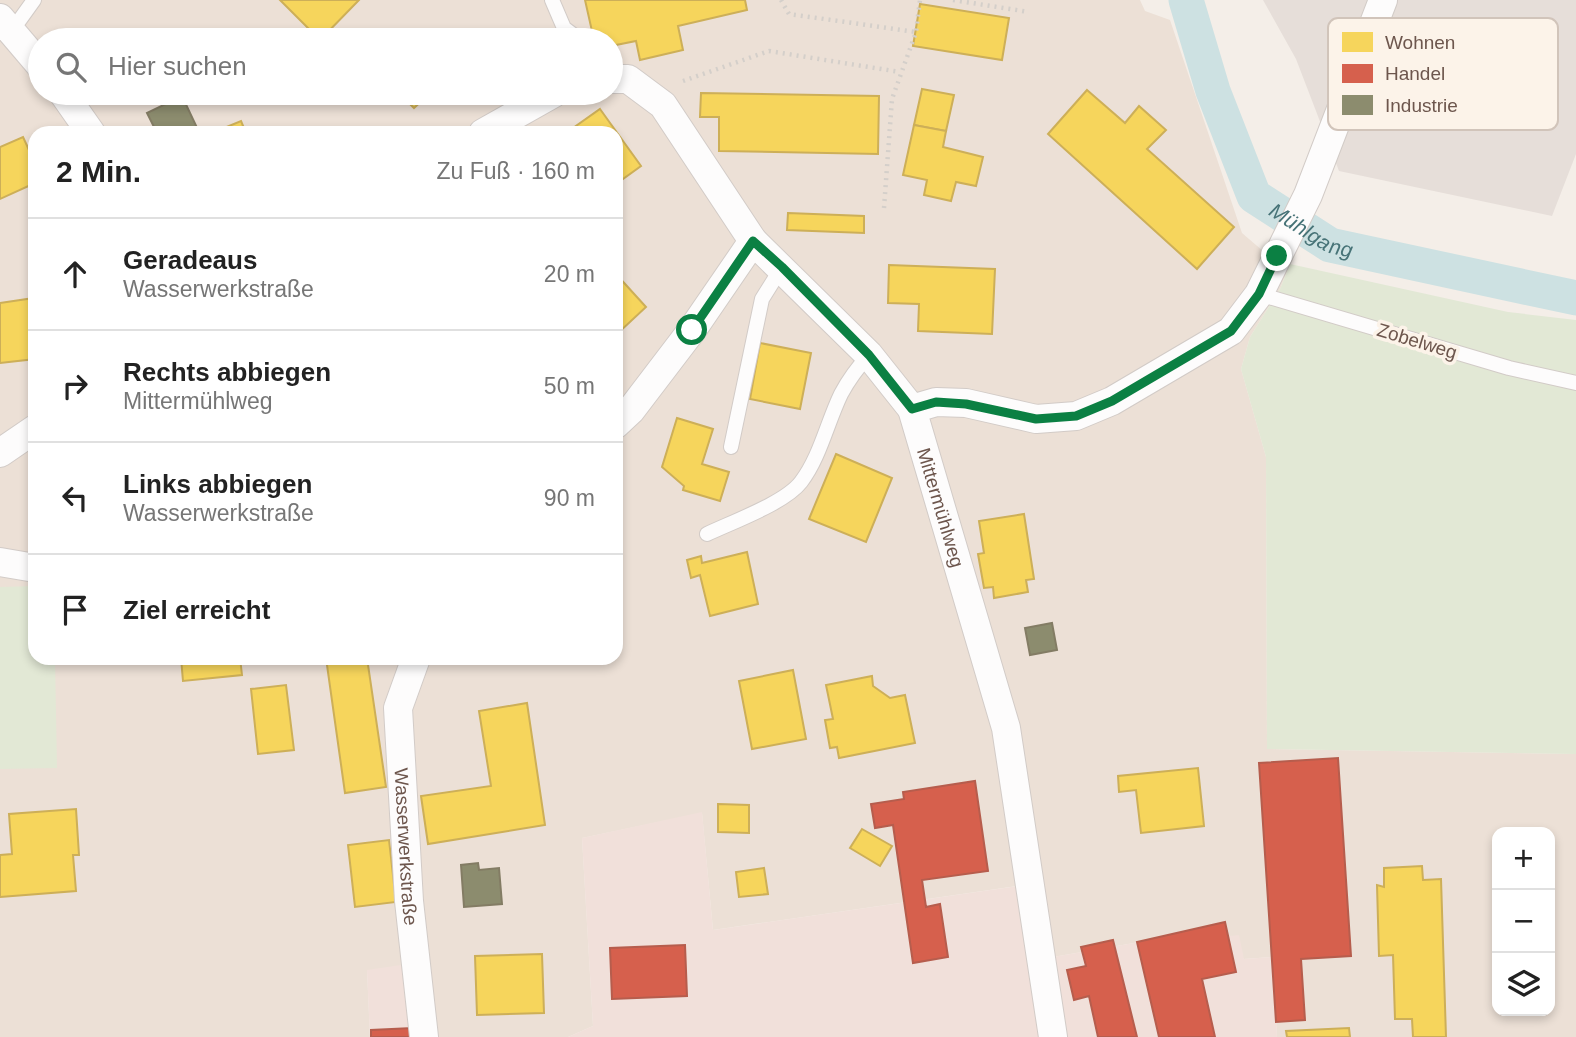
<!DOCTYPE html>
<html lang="de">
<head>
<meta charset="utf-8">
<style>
  :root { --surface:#fff; --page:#f6f6f6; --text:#222; --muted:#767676; --line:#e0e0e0 }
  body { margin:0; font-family:Helvetica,sans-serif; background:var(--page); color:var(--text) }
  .controls { position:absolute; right:21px; bottom:21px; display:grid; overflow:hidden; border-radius:14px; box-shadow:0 4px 10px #0003 }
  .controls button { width:63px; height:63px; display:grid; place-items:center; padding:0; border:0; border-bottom:2px solid var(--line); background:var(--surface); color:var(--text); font:35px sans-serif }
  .stop { position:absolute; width:21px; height:21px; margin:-16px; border:5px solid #0b8043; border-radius:50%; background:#fff }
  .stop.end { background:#0b8043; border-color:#fff; box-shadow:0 2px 7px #0008 }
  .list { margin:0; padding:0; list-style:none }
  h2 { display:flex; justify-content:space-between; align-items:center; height:91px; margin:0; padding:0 28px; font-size:30px }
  h2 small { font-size:23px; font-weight:400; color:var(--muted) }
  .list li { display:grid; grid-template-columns:46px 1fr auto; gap:21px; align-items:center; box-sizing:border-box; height:112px; padding:0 28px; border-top:2px solid var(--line) }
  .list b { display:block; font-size:26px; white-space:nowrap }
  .list p { margin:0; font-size:23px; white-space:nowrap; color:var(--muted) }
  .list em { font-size:23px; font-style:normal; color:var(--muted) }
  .icon { flex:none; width:38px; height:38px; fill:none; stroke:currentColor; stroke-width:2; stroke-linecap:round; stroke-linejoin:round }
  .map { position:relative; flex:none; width:1576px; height:1037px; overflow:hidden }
  .search { position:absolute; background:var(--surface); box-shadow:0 4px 10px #0003; left:28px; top:28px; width:595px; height:77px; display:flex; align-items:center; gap:18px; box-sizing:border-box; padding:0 24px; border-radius:38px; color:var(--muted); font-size:26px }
  .panel { position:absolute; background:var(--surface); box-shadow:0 4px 10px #0003; left:28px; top:126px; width:595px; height:539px; border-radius:21px }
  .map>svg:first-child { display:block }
</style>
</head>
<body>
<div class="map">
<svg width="1576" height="1037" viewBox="0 0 1576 1037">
  <rect width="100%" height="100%" fill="#f4eee8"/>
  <path fill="#ece0d6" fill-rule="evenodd" d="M 0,0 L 1140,0 L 1145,11 L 1170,20 L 1242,233 L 1263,251 L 1290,264 L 1280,289 L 1250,337 L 1241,369 L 1266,457 L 1267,749 L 1576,754 L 1576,1037 L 1277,1037 L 1272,957 L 1244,959 L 1218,937 L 1216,926 L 1134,943 L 1053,957 L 1017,886 L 713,930 L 702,813 L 582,838 L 593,1026 L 568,1037 L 427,1037 L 367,970 L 370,1037 L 0,1037 ZM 40,40 L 611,40 L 611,93 L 40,93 ZM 35,133 L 616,133 L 616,658 L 35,658 ZM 1497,832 L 1550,832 L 1550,1011 L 1497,1011 Z"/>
  <g fill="#f1e0da">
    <path d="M 702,812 L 713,930 L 1018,886 L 1053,957 L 1134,943 L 1217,926 L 1219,937 L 1239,935 L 1244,959 L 1273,957 L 1277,1037 L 568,1037 L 593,1026 L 582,838 Z"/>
    <path d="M 421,962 L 427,1037 L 370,1037 L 367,970 Z"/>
  </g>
  <path fill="#e6ded9" d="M 1263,0 L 1576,0 L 1576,154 L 1552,216 L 1339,171 L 1296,59 Z"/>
  <g fill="#e2e8d5">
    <path d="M 1290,264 L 1508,312 L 1576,320 L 1576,754 L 1267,749 L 1266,457 L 1241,369 L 1250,337 L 1280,289 Z"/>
    <path d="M 35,586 L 35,658 L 55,658 L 57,768 L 0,769 L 0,587 Z"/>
  </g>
  <g fill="#f6d55c" stroke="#cdaf58" stroke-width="2">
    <path d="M 280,0 L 359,0 L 320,40 Z"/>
    <path d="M 585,0 L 745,0 L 747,10 L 678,26 L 683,50 L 640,60 L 636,41 L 611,46 L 611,40 L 594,40 Z"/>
    <path d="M 920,4 L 1009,18 L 1002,60 L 913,46 Z"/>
    <path d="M 922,89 L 954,95 L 946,131 L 914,125 Z"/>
    <path d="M 1087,90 L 1125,123 L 1139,106 L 1166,130 L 1147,149 L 1234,227 L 1197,269 L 1048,134 Z"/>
    <path d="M 399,93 L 430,93 L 414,108 Z"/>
    <path d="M 701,93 L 879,96 L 878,154 L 719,151 L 719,117 L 700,117 Z"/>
    <path d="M 600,109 L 641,166 L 616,184 L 616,133 L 566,133 Z"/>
    <path d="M 241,121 L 246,133 L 212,133 Z"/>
    <path d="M 914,125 L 946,131 L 943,147 L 983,157 L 976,186 L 956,182 L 951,201 L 924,195 L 927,180 L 903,175 Z"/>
    <path d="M 23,137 L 35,163 L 35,183 L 0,199 L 0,147 Z"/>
    <path d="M 788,213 L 864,216 L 864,233 L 787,230 Z"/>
    <path d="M 889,265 L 995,269 L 992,334 L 918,331 L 919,304 L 888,303 Z"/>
    <path d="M 616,274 L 646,307 L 616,335 Z"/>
    <path d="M 34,298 L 35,359 L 0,363 L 0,303 Z"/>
    <path d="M 760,343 L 811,353 L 800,409 L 750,399 Z"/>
    <path d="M 677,418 L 713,429 L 702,464 L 729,472 L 720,501 L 683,490 L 684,486 L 662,467 Z"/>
    <path d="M 836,454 L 892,478 L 866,542 L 809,519 Z"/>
    <path d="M 1024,514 L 1034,579 L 1026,580 L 1028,592 L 994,598 L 993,587 L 984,588 L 978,554 L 984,553 L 979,521 Z"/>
    <path d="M 747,552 L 758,604 L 710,616 L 700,575 L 691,578 L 687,560 L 701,556 L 702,563 Z"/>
    <path d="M 181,658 L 240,658 L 242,675 L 183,681 Z"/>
    <path d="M 326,658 L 367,658 L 386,787 L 345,793 Z"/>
    <path d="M 793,670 L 806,739 L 752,749 L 739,681 Z"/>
    <path d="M 872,676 L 873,686 L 890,698 L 905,695 L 915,743 L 839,758 L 837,747 L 830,748 L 825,720 L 833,719 L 826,685 Z"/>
    <path d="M 286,685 L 294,750 L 258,754 L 251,689 Z"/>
    <path d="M 527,703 L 545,825 L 428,844 L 421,796 L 491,786 L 479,711 Z"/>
    <path d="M 1198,768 L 1204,826 L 1141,833 L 1136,790 L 1119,792 L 1118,776 Z"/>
    <path d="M 718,804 L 749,805 L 749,833 L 718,832 Z"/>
    <path d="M 76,809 L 79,855 L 73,855 L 76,891 L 0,897 L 0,855 L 12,854 L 9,814 Z"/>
    <path d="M 862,829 L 892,846 L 880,866 L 850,848 Z"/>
    <path d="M 389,840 L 396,902 L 355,907 L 348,845 Z"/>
    <path d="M 1422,866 L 1423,880 L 1441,879 L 1446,1037 L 1413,1037 L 1412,1019 L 1395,1019 L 1393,955 L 1379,956 L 1377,885 L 1384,887 L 1384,868 Z"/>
    <path d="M 764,868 L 768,894 L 739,897 L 736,872 Z"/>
    <path d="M 542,954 L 544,1013 L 477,1015 L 475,956 Z"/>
    <path d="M 1349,1028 L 1350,1037 L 1287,1037 L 1286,1031 Z"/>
  </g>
  <g fill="#d6604d" stroke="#b65d4d" stroke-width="2">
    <path d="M 1338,758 L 1351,956 L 1301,959 L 1305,1020 L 1276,1022 L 1259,763 Z"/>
    <path d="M 975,781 L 988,871 L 922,880 L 926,907 L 940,904 L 948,957 L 913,963 L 893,825 L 875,828 L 871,804 L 904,799 L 903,792 Z"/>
    <path d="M 1225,922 L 1236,972 L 1202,979 L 1215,1037 L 1159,1037 L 1137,942 Z"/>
    <path d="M 1113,940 L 1137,1037 L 1098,1037 L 1089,996 L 1074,1000 L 1067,970 L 1086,966 L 1081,947 Z"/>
    <path d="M 685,945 L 687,996 L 612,999 L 610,948 Z"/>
    <path d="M 412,1028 L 412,1037 L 371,1037 L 371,1030 Z"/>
  </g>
  <g fill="#8c8c6e" stroke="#837c64" stroke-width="2">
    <path d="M 182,96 L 199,132 L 157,133 L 147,113 Z"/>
    <path d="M 1052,623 L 1057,650 L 1030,655 L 1025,628 Z"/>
    <path d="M 478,863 L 479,870 L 499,868 L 502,904 L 464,907 L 461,865 Z"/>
  </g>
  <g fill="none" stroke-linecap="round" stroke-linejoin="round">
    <path stroke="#cde1e2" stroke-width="35" id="s1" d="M 1186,0 L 1213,91 L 1254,196 L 1330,245 L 1576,298"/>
    <defs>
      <g id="service">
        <path d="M 552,0 L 564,28 L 580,40"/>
        <path d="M 11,32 L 34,0"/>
        <path d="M 1259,294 L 1509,368 L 1576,383"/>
        <path d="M 731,447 L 762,299 L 782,267"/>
        <path d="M 707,534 C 732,522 785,503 801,482 C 820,457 827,423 841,394 C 849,379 858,367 869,355"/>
      </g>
      <g id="minor">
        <path d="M 0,18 L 40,65"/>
        <path id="s2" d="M 611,79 L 628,79 L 663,105 L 753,241 L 869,355 L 912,409 L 1006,728 L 1053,1037"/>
        <path d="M 63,93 L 91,133"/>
        <path d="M 483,133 L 554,93"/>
        <path d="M 912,409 L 936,402 L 966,403 L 1036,419 L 1076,416 L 1112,401 L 1231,331 L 1259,294 L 1308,195 L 1383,0"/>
        <path d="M 616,424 L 631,410 L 692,330 L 753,241"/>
        <path d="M 0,453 L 35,429"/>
        <path d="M 0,562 L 35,568"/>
        <path id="s3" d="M 416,658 L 398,708 L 409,901 L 424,1037"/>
      </g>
    </defs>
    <use href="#service" stroke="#d2cbc7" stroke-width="16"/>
    <use href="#minor" stroke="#d2cbc7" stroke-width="30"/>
    <g stroke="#d4cfca" stroke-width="4.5" stroke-dasharray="2 5" stroke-linecap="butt">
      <path d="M 781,0 L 789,14 L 916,32"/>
      <path d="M 953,0 L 1029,12"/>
      <path d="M 683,81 L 769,51 L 900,72"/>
      <path d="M 884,208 L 892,99 L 916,32 L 920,0"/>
    </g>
    <use href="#service" stroke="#fdfcfc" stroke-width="14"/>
    <use href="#minor" stroke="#fdfcfc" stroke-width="28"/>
  </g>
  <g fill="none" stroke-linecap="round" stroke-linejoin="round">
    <path stroke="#0b8043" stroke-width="9" d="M 692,330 L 753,241 L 782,267 L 869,355 L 912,409 L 936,402 L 966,404 L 1036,419 L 1076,416 L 1112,401 L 1231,331 L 1259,294 L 1277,256"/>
  </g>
  <g text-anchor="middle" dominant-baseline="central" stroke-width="7" stroke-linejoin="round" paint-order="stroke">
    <g font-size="19" fill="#6d564d" stroke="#fcf3e9">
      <text transform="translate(1417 341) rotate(17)">Zobelweg</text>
      <text stroke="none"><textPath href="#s2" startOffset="558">Mittermühlweg</textPath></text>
      <text stroke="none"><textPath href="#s3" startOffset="192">Wasserwerkstraße</textPath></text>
    </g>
    <g font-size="21" font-style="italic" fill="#477377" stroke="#fcf3e9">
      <text stroke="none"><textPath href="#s1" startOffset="275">Mühlgang</textPath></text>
    </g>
  </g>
  <rect x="1328" y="18" width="230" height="112" rx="10" fill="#fcf3e9" stroke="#d1c4ba" stroke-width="2"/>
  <rect x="1342" y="32" width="31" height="20" fill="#f6d55c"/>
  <rect x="1342" y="64" width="31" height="19" fill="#d6604d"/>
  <rect x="1342" y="95" width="31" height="20" fill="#8c8c6e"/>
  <g font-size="19" fill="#6d564d">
    <text x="1385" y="49">Wohnen</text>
    <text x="1385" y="80">Handel</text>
    <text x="1385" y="112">Industrie</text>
  </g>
</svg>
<div class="controls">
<button>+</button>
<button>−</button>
<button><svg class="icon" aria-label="layers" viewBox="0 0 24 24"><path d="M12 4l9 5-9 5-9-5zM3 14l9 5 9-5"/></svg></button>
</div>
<div class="stop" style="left:692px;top:330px"></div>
<div class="stop end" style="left:1277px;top:256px"></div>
<div class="search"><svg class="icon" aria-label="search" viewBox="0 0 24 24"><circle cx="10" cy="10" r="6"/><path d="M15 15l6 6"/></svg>Hier suchen</div>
<section class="panel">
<h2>2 Min.<small>Zu Fuß · 160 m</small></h2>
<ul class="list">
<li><svg class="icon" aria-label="ahead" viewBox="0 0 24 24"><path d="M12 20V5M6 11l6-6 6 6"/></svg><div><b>Geradeaus</b><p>Wasserwerkstraße</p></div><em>20 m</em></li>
<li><svg class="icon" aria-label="right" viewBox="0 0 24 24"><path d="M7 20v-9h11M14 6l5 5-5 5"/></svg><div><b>Rechts abbiegen</b><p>Mittermühlweg</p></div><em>50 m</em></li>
<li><svg class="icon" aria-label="left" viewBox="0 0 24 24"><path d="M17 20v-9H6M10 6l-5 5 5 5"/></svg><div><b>Links abbiegen</b><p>Wasserwerkstraße</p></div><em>90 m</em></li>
<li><svg class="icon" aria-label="arrive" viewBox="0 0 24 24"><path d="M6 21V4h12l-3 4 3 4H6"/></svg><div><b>Ziel erreicht</b></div></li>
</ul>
</section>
</div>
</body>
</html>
